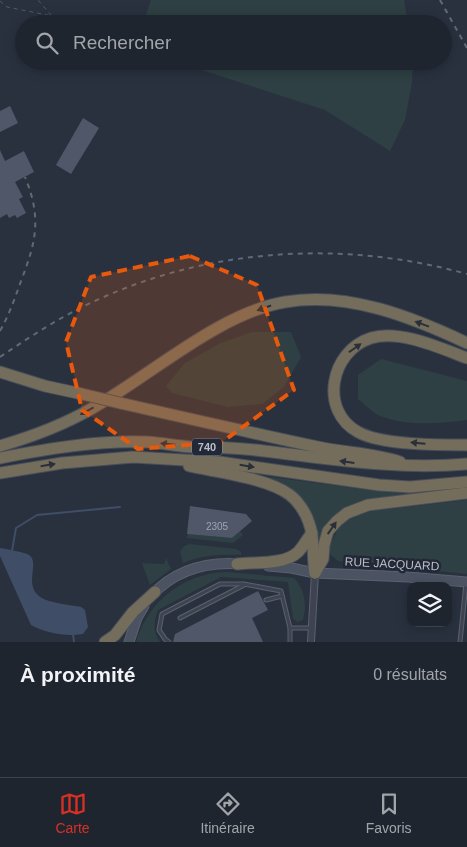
<!DOCTYPE html>
<html lang="fr">
<head>
<meta charset="utf-8">
<style>
  :root { --surface:#1f252f; --page:#2c313b; --text:#f1f3f6; --muted:#a1a5aa; --line:#3c424b; --accent:#d93025 }
  body { margin:0; font-family:Helvetica,sans-serif; background:var(--page); color:var(--text) }
  .controls { position:absolute; right:15px; bottom:15px; display:grid; overflow:hidden; border-radius:10px; box-shadow:0 2px 12px #0003 }
  .controls button { width:45px; height:45px; display:grid; place-items:center; padding:0; border:0; border-bottom:1px solid var(--line); background:var(--surface); color:var(--text); font:25px sans-serif }
  .list { margin:0; padding:0; list-style:none }
  h2 { display:flex; justify-content:space-between; align-items:center; height:65px; margin:0; padding:0 20px; font-size:21px }
  h2 small { font-size:16px; font-weight:400; color:var(--muted) }
  .icon { flex:none; width:28px; height:28px; fill:none; stroke:currentColor; stroke-width:2; stroke-linecap:round; stroke-linejoin:round }
  .map { position:relative; flex:none; width:467px; height:642px; overflow:hidden }
  .search { position:absolute; background:var(--surface); box-shadow:0 2px 12px #0003; left:15px; right:15px; top:15px; height:55px; display:flex; align-items:center; gap:12px; box-sizing:border-box; padding:0 18px; border-radius:28px; color:var(--muted); font-size:19px }
  .sheet { height:135px; background:var(--surface) }
  nav { display:flex; justify-content:space-around; align-items:center; box-sizing:border-box; height:70px; border-top:1px solid var(--line); background:var(--surface); font-size:14px; color:var(--muted) }
  nav a { display:grid; justify-items:center; gap:2px }
  nav .on { color:var(--accent) }
  .map>svg:first-child { display:block }
</style>
</head>
<body>
<div class="map">
<svg width="467" height="642" viewBox="0 0 467 642">
  <rect width="100%" height="100%" fill="#29313f"/>
  <g fill="#2e4043">
    <path d="M 151,0 L 404,0 L 408,24 L 143,24 Z"/>
    <path d="M 174,61 L 413,61 L 412,82 L 405,120 L 390,151 L 325,110 Z"/>
    <path d="M 252,332 L 291,332 L 301,357 L 284,387 L 262,404 L 228,407 L 172,393 L 166,386 L 185,363 L 221,343 Z"/>
    <path d="M 381,359 L 467,381 L 467,420 C 438,424 408,426 380,416 C 372,413 365,404 358,399 L 358,375 Z"/>
    <path d="M 270,477 L 384,492 L 424,493 C 384,498 337,495 320,539 L 317,539 L 316,528 L 269,479 Z"/>
    <path d="M 467,500 L 467,574 L 338,561 L 330,554 L 330,545 L 337,531 L 346,520 L 363,512 Z"/>
    <path d="M 240,531 L 243,535 L 233,543 L 187,538 L 188,534 L 232,538 Z"/>
    <path d="M 189,544 L 236,549 L 241,552 L 241,555 C 220,554 202,555 183,563 L 180,552 L 183,547 Z"/>
    <path d="M 166,558 L 171,569 L 150,585 L 142,563 L 164,564 Z"/>
    <path d="M 227,572 L 294,578 C 305,589 307,606 303,620 L 297,622 L 293,618 L 288,582 L 221,577 L 158,610 C 153,621 153,633 160,642 L 136,642 C 148,601 184,573 227,572 Z"/>
  </g>
  <path fill="#404d67" d="M 0,548 C 9,550 19,551 27,554 C 42,560 23,583 39,596 C 47,603 71,605 81,607 L 85,610 L 88,627 L 83,634 C 66,637 46,633 31,625 L 0,556 Z"/>
  <g fill="none" stroke-linecap="round" stroke-linejoin="round">
    <g stroke="#404d67" stroke-width="2">
      <path d="M 12,551 L 16,528 L 37,515 L 120,507"/>
      <path d="M 73,634 L 74,642"/>
    </g>
  </g>
  <g fill="#4f5768">
    <path d="M 10,106 L 18,123 L 0,132 L 0,111 Z"/>
    <path d="M 83,118 L 99,128 L 71,174 L 56,165 Z"/>
    <path d="M 0,150 L 5,161 L 24,151 L 34,172 L 15,182 L 23,197 L 19,199 L 26,213 L 17,218 L 15,215 L 9,218 L 7,214 L 0,218 Z"/>
    <path d="M 190,506 L 246,514 L 252,521 L 232,538 L 187,534 Z"/>
    <path d="M 258,591 L 268,610 L 252,618 L 263,642 L 173,642 L 175,634 Z"/>
  </g>
  <g fill="none" stroke-linecap="round" stroke-linejoin="round">
    <defs>
      <g id="lane">
        <path d="M 266,600 L 282,596"/>
        <path d="M 180,618 L 244,585"/>
        <path d="M 169,642 L 165,639 L 159,630 L 162,614 L 220,584 L 244,584 L 281,591 L 290,628"/>
        <path d="M 290,642 L 290,628 L 311,628"/>
        <path d="M 460,642 L 466,583"/>
      </g>
      <path id="street" d="M 311,642 L 315,573"/>
      <g id="secondary">
        <path d="M 268,566 L 291,568 L 315,573 L 408,577 L 467,582"/>
        <path d="M 152,595 C 176,569 208,561 243,564"/>
        <path d="M 129,642 L 137,618 L 144,606"/>
      </g>
      <g id="highway">
        <path d="M 467,358 C 440,348 399,329 371,338 C 330,351 319,411 358,432 C 381,445 439,445 467,445"/>
        <path d="M 0,372 L 45,386 L 82,394"/>
        <path d="M 120,403 C 186,418 252,433 318,447 C 345,453 373,453 400,462"/>
        <path d="M 0,446 C 31,437 63,425 91,409 C 150,376 219,313 285,302 C 347,291 412,317 467,343"/>
        <path d="M 0,458 C 47,449 98,440 147,442 C 162,443 177,446 192,447 C 216,447 240,448 264,451 C 333,459 397,470 467,464"/>
        <path d="M 189,466 C 216,472 268,478 290,495 C 298,501 306,513 309,523 C 315,538 312,557 315,573"/>
        <path d="M 0,473 L 62,463 L 133,457 L 219,462 L 379,485 L 410,487 L 467,482"/>
        <path d="M 237,564 C 254,562 285,565 298,552 C 303,547 307,539 312,533"/>
        <path d="M 315,573 L 323,559 L 324,545 L 328,531 L 337,521 L 347,513 L 368,505 L 467,493"/>
        <path d="M 105,642 L 115,635 L 133,612 L 155,592"/>
      </g>
    </defs>
    <use href="#lane" stroke="#5b616d" stroke-width="5"/>
    <use href="#street" stroke="#5b616d" stroke-width="8"/>
    <use href="#secondary" stroke="#5b616d" stroke-width="11"/>
    <use href="#highway" stroke="#484e5a" stroke-width="13"/>
    <path stroke="#4d5d61" stroke-width="1" stroke-dasharray="4 4" stroke-linecap="butt" d="M 0,1 L 7,7 L 52,16 L 38,0"/>
    <use href="#lane" stroke="#3d4350" stroke-width="3"/>
    <use href="#street" stroke="#3d4350" stroke-width="6"/>
    <use href="#secondary" stroke="#4b5262" stroke-width="9"/>
    <use href="#highway" stroke="#756d5b" stroke-width="11"/>
    <g stroke="#616978" stroke-width="2" stroke-dasharray="5 5" stroke-linecap="butt">
      <path d="M 440,0 L 467,48"/>
      <path d="M 0,331 C 9,315 15,298 21,281 C 36,242 42,218 25,177"/>
      <path d="M 0,357 C 34,334 68,312 106,296 C 219,247 348,241 467,274"/>
    </g>
    <defs>
      <path id="highway-bridge" d="M 82,394 L 120,403"/>
    </defs>
    <use href="#highway-bridge" stroke="#484e5a" stroke-width="13" stroke-linecap="butt"/>
    <use href="#highway-bridge" stroke="#756d5b" stroke-width="11"/>
  </g>
  <defs><path id="oneway-solid" d="M-6-.8H1V-3.2L6.5 0L1 3.2V.8H-6Z" transform="scale(1.25)"/></defs>
  <g fill="#2a2f39">
    <use href="#oneway-solid" transform="translate(264 308) rotate(161)"/>
    <use href="#oneway-solid" transform="translate(422 324) rotate(-160)"/>
    <use href="#oneway-solid" transform="translate(355 348) rotate(-35)"/>
    <use href="#oneway-solid" transform="translate(87 411) rotate(152)"/>
    <use href="#oneway-solid" transform="translate(418 443) rotate(-175)"/>
    <use href="#oneway-solid" transform="translate(168 444) rotate(-175)"/>
    <use href="#oneway-solid" transform="translate(347 462) rotate(-172)"/>
    <use href="#oneway-solid" transform="translate(48 465) rotate(-9)"/>
    <use href="#oneway-solid" transform="translate(247 466) rotate(9)"/>
    <use href="#oneway-solid" transform="translate(332 528) rotate(-55)"/>
  </g>
  <path fill="#e8590c" fill-opacity="0.2" stroke="#e8590c" stroke-width="4" stroke-dasharray="10 6" stroke-linejoin="round" d="M 190,256 L 257,285 L 294,390 L 222,442 L 138,449 L 82,410 L 66,342 L 91,277 Z"/>
  <g text-anchor="middle" dominant-baseline="central" stroke-width="5" stroke-linejoin="round" paint-order="stroke">
    <g font-size="10" fill="#9fa4b2">
      <text x="217" y="526">2305</text>
    </g>
    <rect fill="#222835" stroke="#8c919d" stroke-width="1" x="192" y="438.5" width="30" height="17" rx="4"/>
    <g font-size="11" font-weight="bold" fill="#babeca">
      <text x="207" y="447">740</text>
    </g>
    <g font-size="12" fill="#babeca" stroke="#222835">
      <text transform="translate(392 564) rotate(3)">RUE JACQUARD</text>
    </g>
  </g>
</svg>
<div class="controls">
<button><svg class="icon" aria-label="layers" viewBox="0 0 24 24"><path d="M12 4l9 5-9 5-9-5zM3 14l9 5 9-5"/></svg></button>
</div>
<div class="search"><svg class="icon" aria-label="search" viewBox="0 0 24 24"><circle cx="10" cy="10" r="6"/><path d="M15 15l6 6"/></svg>Rechercher</div>
</div>
<section class="sheet">
<h2>À proximité<small>0 résultats</small></h2>
<ul class="list">
</ul>
</section>
<nav>
<a class="on"><svg class="icon" aria-label="map" viewBox="0 0 24 24"><path d="M3 6l6-2 6 2 6-2v14l-6 2-6-2-6 2zM9 4v14M15 6v14"/></svg>Carte</a>
<a><svg class="icon" aria-label="directions" viewBox="0 0 24 24"><path d="M12 3l9 9-9 9-9-9zM9 14v-3h6M13 9l2 2-2 2"/></svg>Itinéraire</a>
<a><svg class="icon" aria-label="saved" viewBox="0 0 24 24"><path d="M7 4h10v16l-5-4-5 4z"/></svg>Favoris</a>
</nav>
</body>
</html>
